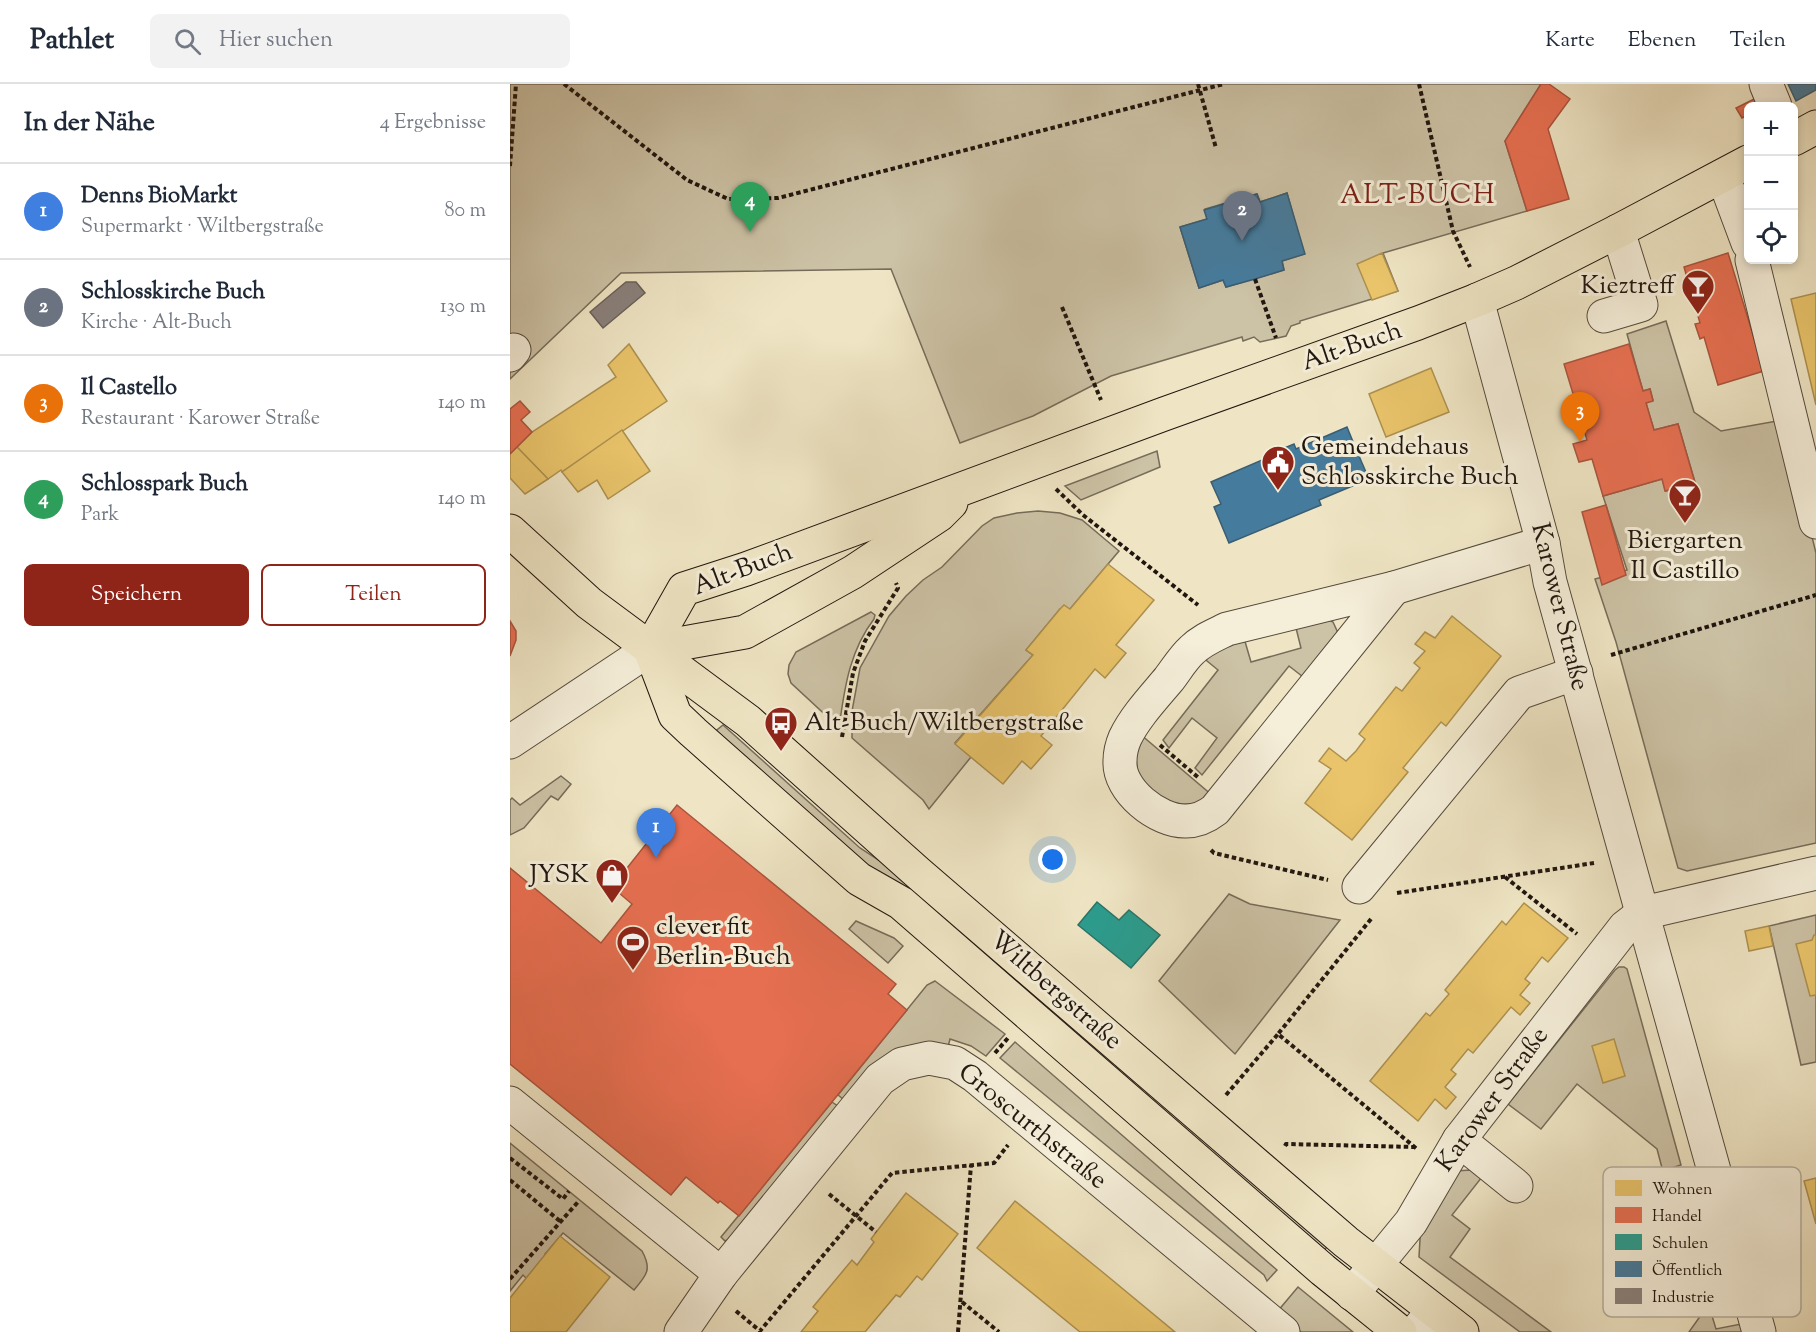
<!DOCTYPE html>
<html lang="de">
<head>
<meta charset="utf-8">
<style>
  :root { --surface:#fff; --page:#f2f2f3; --text:#1f2937; --muted:#747a83; --line:#e0e1e3; --accent:#8f2418 }
  body { margin:0; font-family:"Sorts Mill Goudy",serif; background:var(--page); color:var(--text) }
  .controls { position:absolute; right:18px; top:18px; display:grid; overflow:hidden; border-radius:9px; box-shadow:0 3px 9px #0003 }
  .controls button { width:54px; height:54px; display:grid; place-items:center; padding:0; border:0; border-bottom:2px solid var(--line); background:var(--surface); color:var(--text); font:30px sans-serif }
  .you { position:absolute; left:543px; top:776px; width:21px; height:21px; margin:-15px; border:4px solid #fff; border-radius:50%; background:#1a73e8; box-shadow:0 0 0 9px #1a73e833 }
  .badge { display:grid; place-items:center; width:39px; height:39px; border-radius:50%; background:var(--accent); color:#fff; font-size:20px; font-weight:700 }
  .pin { position:absolute; translate:-50% -50px; filter:drop-shadow(0 2px 3px #0008) }
  .pin::after { content:''; position:absolute; top:32px; width:21px; height:18px; background:inherit; clip-path:polygon(0 0,100% 0,50% 100%) }
  .list { margin:0; padding:0; list-style:none }
  h2 { display:flex; justify-content:space-between; align-items:center; height:78px; margin:0; padding:0 24px; font-size:26px }
  h2 small { font-size:20px; font-weight:400; color:var(--muted) }
  .list li { display:grid; grid-template-columns:39px 1fr auto; gap:18px; align-items:center; box-sizing:border-box; height:96px; padding:0 24px; border-top:2px solid var(--line) }
  .list b { display:block; font-size:22px; white-space:nowrap }
  .list p { margin:0; font-size:20px; white-space:nowrap; color:var(--muted) }
  .list em { font-size:20px; font-style:normal; color:var(--muted) }
  .actions { display:flex; gap:12px; padding:18px 24px }
  .actions a { flex:1; padding:14px 0; border:2px solid var(--accent); border-radius:9px; text-align:center; font-size:21px; color:var(--accent) }
  .actions .main { background:var(--accent); color:#fff }
  .icon { flex:none; width:33px; height:33px; fill:none; stroke:currentColor; stroke-width:2; stroke-linecap:round; stroke-linejoin:round }
  .map { position:relative; flex:none; width:1306px; height:1248px; overflow:hidden }
  header { display:flex; align-items:center; gap:36px; box-sizing:border-box; height:84px; padding:0 30px; background:var(--surface); border-bottom:2px solid var(--line) }
  header strong { font-size:28px }
  nav { display:flex; gap:33px; margin-inline-start:auto; font-size:21px }
  .search { width:420px; height:54px; background:var(--page); display:flex; align-items:center; gap:15px; box-sizing:border-box; padding:0 21px; border-radius:9px; color:var(--muted); font-size:22px }
  main { display:flex }
  aside { flex:1; background:var(--surface) }
  .map>svg:first-child { display:block }
</style>
</head>
<body>
<header>
<strong>Pathlet</strong>
<div class="search"><svg class="icon" aria-label="search" viewBox="0 0 24 24"><circle cx="10" cy="10" r="6"/><path d="M15 15l6 6"/></svg>Hier suchen</div>
<nav><a>Karte</a><a>Ebenen</a><a>Teilen</a></nav>
</header>
<main>
<aside>
<h2>In der Nähe<small>4 Ergebnisse</small></h2>
<ul class="list">
<li><span class="badge" style="background:#3f7fe0">1</span><div><b>Denns BioMarkt</b><p>Supermarkt · Wiltbergstraße</p></div><em>80 m</em></li>
<li><span class="badge" style="background:#6b7280">2</span><div><b>Schlosskirche Buch</b><p>Kirche · Alt-Buch</p></div><em>130 m</em></li>
<li><span class="badge" style="background:#e8710a">3</span><div><b>Il Castello</b><p>Restaurant · Karower Straße</p></div><em>140 m</em></li>
<li><span class="badge" style="background:#2e9e5b">4</span><div><b>Schlosspark Buch</b><p>Park</p></div><em>140 m</em></li>
</ul>
<div class="actions"><a class="main">Speichern</a><a>Teilen</a></div>
</aside>
<div class="map">
<svg width="1306" height="1248" viewBox="0 0 1306 1248">
  <rect width="100%" height="100%" fill="#efe5c4"/>
  <filter id="stains"><feTurbulence type="fractalNoise" baseFrequency=".00333" numOctaves="4"/><feColorMatrix values="0 0 0 0 .2 0 0 0 0 .09 0 0 0 0 .02 0 0 0 .5 -.17"/></filter>
  <radialGradient id="worn" r=".72"><stop offset=".6" stop-color="#630" stop-opacity="0"/><stop offset="1" stop-color="#630" stop-opacity=".3"/></radialGradient>
  <g fill="#ccc2a5" stroke="#766c5a" stroke-width="1.5" fill-rule="evenodd">
    <path d="M 0,0 L 1031,0 L 995,57 L 1017,127 L 873,169 L 888,207 L 790,237 L 790,239 L 781,242 L 776,252 L 750,258 L 744,253 L 733,257 L 732,253 L 601,292 L 523,332 L 450,359 L 381,185 L 111,189 L 0,295 ZM 777,109 L 794,170 L 772,177 L 774,186 L 716,203 L 713,196 L 689,204 L 670,143 L 697,135 L 695,125 L 747,110 L 750,118 Z"/>
    <path d="M 1156,237 L 1184,328 L 1211,347 L 1273,336 L 1306,469 L 1306,759 L 1177,787 L 1168,784 L 1106,558 L 1085,495 L 1117,486 L 1093,412 L 1152,395 L 1156,407 L 1185,398 L 1168,340 L 1144,346 L 1136,319 L 1143,316 L 1140,305 L 1133,307 L 1117,250 Z"/>
    <path d="M 647,367 L 650,383 L 571,416 L 555,402 Z"/>
    <path d="M 528,427 L 550,429 L 572,436 L 609,467 L 560,525 L 550,525 L 516,566 L 523,571 L 445,659 L 461,673 L 419,725 L 413,716 L 342,654 L 342,627 L 350,584 L 379,532 L 396,512 L 413,496 L 432,483 L 472,442 L 484,434 L 507,429 Z"/>
    <path d="M 361,528 L 365,531 L 364,535 C 341,565 335,600 330,637 L 322,637 L 281,599 L 278,590 L 279,581 L 286,568 Z"/>
    <path d="M 817,535 L 823,538 L 828,549 L 797,596 L 779,582 L 692,691 L 685,684 L 707,654 L 682,634 L 659,664 L 653,656 L 708,586 L 691,572 L 734,554 L 741,578 L 791,564 L 785,540 Z"/>
    <path d="M 213,641 L 350,764 L 402,798 L 821,1158 L 812,1169 L 202,650 Z"/>
    <path d="M 630,650 L 703,712 L 695,719 L 663,721 L 629,697 L 624,659 Z"/>
    <path d="M 51,692 L 61,700 L 48,716 L 41,712 L 14,744 L 0,751 L 0,716 L 2,714 L 10,721 Z"/>
    <path d="M 719,810 L 740,820 L 830,836 L 725,970 L 649,897 Z"/>
    <path d="M 1306,831 L 1306,978 L 1291,981 L 1259,842 Z"/>
    <path d="M 346,837 L 384,854 L 393,862 L 378,879 L 339,845 Z"/>
    <path d="M 1109,883 L 1114,883 L 1117,885 L 1171,1081 L 1158,1085 L 1165,1109 L 1190,1103 L 1220,1202 L 1195,1209 L 1206,1245 L 1231,1240 L 1234,1248 L 1179,1248 L 1191,1231 L 1147,1065 L 1067,1000 L 1031,1045 L 998,1020 L 1105,886 Z"/>
    <path d="M 425,897 L 495,950 L 476,972 L 461,962 L 440,955 L 437,967 L 338,1019 L 328,1011 L 417,901 Z"/>
    <path d="M 505,958 L 767,1186 L 757,1197 L 754,1191 L 490,974 Z"/>
    <path d="M 322,1018 L 332,1025 L 227,1152 L 215,1157 L 211,1153 Z"/>
    <path d="M 0,1059 L 132,1167 C 142,1185 137,1191 124,1206 L 53,1149 L 35,1170 L 37,1173 L 18,1196 L 13,1191 L 0,1207 Z"/>
    <path d="M 961,1086 L 972,1093 L 942,1131 L 960,1145 L 940,1173 L 1041,1248 L 1010,1248 L 909,1173 L 911,1138 L 945,1087 Z"/>
    <path d="M 788,1203 L 843,1248 L 791,1248 L 767,1228 Z"/>
  </g>
  <g fill="#e9c46a" stroke="#ad904f" stroke-width="1.5">
    <path d="M 872,169 L 888,207 L 862,216 L 847,180 Z"/>
    <path d="M 1306,209 L 1306,321 L 1281,215 Z"/>
    <path d="M 119,260 L 157,317 L 52,388 L 51,386 L 38,395 L 7,363 L 22,348 L 106,293 L 98,281 Z"/>
    <path d="M 921,284 L 939,328 L 876,353 L 859,310 Z"/>
    <path d="M 112,346 L 140,387 L 98,415 L 87,396 L 68,408 L 52,388 Z"/>
    <path d="M 7,363 L 38,395 L 15,410 L 0,394 L 0,370 Z"/>
    <path d="M 598,480 L 644,516 L 606,561 L 616,569 L 595,594 L 585,585 L 531,652 L 542,661 L 521,685 L 512,677 L 493,700 L 445,660 L 523,571 L 516,566 L 550,525 L 554,521 L 560,525 Z"/>
    <path d="M 942,532 L 991,572 L 936,642 L 931,638 L 893,684 L 898,688 L 842,756 L 795,719 L 821,685 L 809,677 L 819,664 L 836,677 L 846,667 L 855,655 L 849,650 L 886,603 L 892,607 L 910,584 L 904,579 L 915,567 L 905,560 L 915,548 L 925,554 Z"/>
    <path d="M 1014,819 L 1058,854 L 1038,878 L 1032,873 L 1015,895 L 1020,899 L 1010,911 L 1020,919 L 1010,931 L 1001,923 L 963,969 L 958,965 L 941,986 L 946,990 L 935,1003 L 946,1013 L 936,1025 L 925,1015 L 908,1037 L 860,997 L 916,929 L 920,932 L 939,910 L 935,906 L 992,837 L 996,841 Z"/>
    <path d="M 1259,842 L 1263,862 L 1239,867 L 1235,847 Z"/>
    <path d="M 1304,851 L 1306,851 L 1306,911 L 1300,912 L 1286,860 L 1302,856 Z"/>
    <path d="M 1104,955 L 1115,992 L 1093,999 L 1082,962 Z"/>
    <path d="M 1306,1094 L 1306,1140 L 1294,1097 Z"/>
    <path d="M 396,1109 L 448,1150 L 412,1196 L 407,1192 L 390,1213 L 386,1211 L 355,1248 L 291,1248 L 308,1227 L 303,1223 L 342,1176 L 347,1181 L 364,1158 L 361,1155 Z"/>
    <path d="M 505,1117 L 590,1186 L 665,1248 L 570,1248 L 467,1164 Z"/>
    <path d="M 50,1152 L 100,1193 L 56,1248 L 0,1248 L 0,1214 Z"/>
  </g>
  <g fill="#e76f51" stroke="#ab543d" stroke-width="1.5">
    <path d="M 1031,0 L 1039,0 L 1060,15 L 1038,45 L 1059,115 L 1017,127 L 995,57 Z"/>
    <path d="M 1250,12 L 1254,22 L 1238,22 L 1238,31 L 1232,34 L 1226,24 Z"/>
    <path d="M 1218,169 L 1254,287 L 1208,301 L 1194,253 L 1190,255 L 1185,240 L 1190,239 L 1174,183 Z"/>
    <path d="M 1119,260 L 1133,307 L 1140,305 L 1143,317 L 1136,319 L 1144,346 L 1168,340 L 1185,399 L 1155,407 L 1152,395 L 1093,412 L 1082,375 L 1069,378 L 1063,360 L 1077,356 L 1054,280 Z"/>
    <path d="M 10,317 L 20,328 L 11,336 L 22,348 L 0,370 L 0,325 Z"/>
    <path d="M 1096,421 L 1116,491 L 1092,501 L 1072,428 Z"/>
    <path d="M 0,537 L 6,547 L 6,556 L 0,572 Z"/>
    <path d="M 167,721 L 386,900 L 378,910 L 397,926 L 229,1132 L 210,1117 L 208,1119 L 176,1093 L 161,1111 L 0,980 L 0,784 L 91,859 L 122,820 L 102,803 Z"/>
  </g>
  <path fill="#2a9d8f" stroke="#277469" stroke-width="1.5" d="M 587,818 L 609,836 L 619,826 L 650,851 L 621,884 L 568,841 Z"/>
  <g fill="#457b9d" stroke="#3a5d72" stroke-width="1.5">
    <path d="M 1278,0 L 1306,0 L 1306,6 L 1286,17 Z"/>
    <path d="M 777,109 L 795,170 L 772,177 L 774,186 L 745,195 L 716,203 L 713,196 L 689,204 L 670,143 L 697,135 L 694,126 L 747,110 L 750,118 Z"/>
    <path d="M 837,343 L 846,365 L 854,362 L 857,369 L 849,372 L 859,395 L 809,416 L 811,421 L 719,459 L 704,423 L 711,420 L 701,398 L 766,370 L 765,368 L 784,360 L 786,365 Z"/>
  </g>
  <path fill="#8a817c" stroke="#6a615b" stroke-width="1.5" d="M 116,198 L 126,198 L 135,209 L 93,244 L 80,228 Z"/>
  <g fill="none" stroke-linecap="round" stroke-linejoin="round">
    <defs>
      <g id="minor">
        <path d="M 1256,0 L 1265,22"/>
        <path d="M 1213,92 L 1238,159"/>
        <path d="M 1242,176 L 1306,438"/>
        <path d="M 967,216 L 1033,459 L 1040,498 L 1249,1248"/>
        <path d="M 1094,232 L 1131,221 L 1108,147"/>
        <path d="M 0,271 L 4,266"/>
        <path d="M 884,504 L 705,726 C 696,733 687,737 676,737 C 648,738 608,706 610,677 C 610,670 612,661 615,654 C 625,633 644,613 659,595 C 666,586 673,574 682,566 C 692,556 705,551 717,545 Z"/>
        <path d="M 884,504 L 1033,459"/>
        <path d="M 0,658 L 140,565"/>
        <path d="M 849,803 L 1009,609 L 1066,589"/>
        <path d="M 0,1019 L 211,1190"/>
        <path d="M 949,1056 L 1006,1102"/>
        <path d="M 842,1210 L 901,1138 L 949,1056 L 1115,843 L 1133,829 L 1306,789"/>
        <path d="M 171,1248 L 211,1190 L 370,995 L 392,980 L 419,974 L 445,979 L 465,992 L 773,1248"/>
        <path d="M 906,1248 L 923,1227"/>
      </g>
      <g id="major">
        <path d="M 1284,55 L 1306,43"/>
        <path d="M 0,447 L 79,519 L 238,637 L 407,788 L 836,1158 L 952,1248"/>
        <path d="M 140,565 L 174,505 L 236,485 L 654,330 L 908,239 L 967,216 L 1006,199 L 1108,147 L 1238,78"/>
        <path d="M 140,565 L 165,631 L 183,648 L 349,795 L 391,819 L 813,1186 L 890,1248"/>
        <path d="M 140,565 L 235,548 L 343,488 L 429,431 L 441,419"/>
      </g>
    </defs>
    <use href="#minor" stroke="#544a3c" stroke-width="35"/>
    <use href="#major" stroke="#20160f" stroke-width="35"/>
    <g stroke="#20160f" stroke-width="4" stroke-dasharray="4.5 3" stroke-linecap="butt">
      <path d="M 54,0 L 177,96 L 218,115 L 268,114 L 714,0"/>
      <path d="M 688,0 L 706,64"/>
      <path d="M 909,0 L 943,147 L 960,183"/>
      <path d="M 0,82 L 6,0"/>
      <path d="M 745,195 L 766,254"/>
      <path d="M 552,223 L 591,316"/>
      <path d="M 546,405 L 573,431 L 688,521"/>
      <path d="M 1101,571 L 1306,511"/>
      <path d="M 332,653 L 343,589 L 355,557 L 388,504 L 386,499"/>
      <path d="M 650,661 L 690,695"/>
      <path d="M 701,766 L 704,769 L 818,796"/>
      <path d="M 995,793 L 1067,850"/>
      <path d="M 887,809 L 1084,779"/>
      <path d="M 861,835 L 768,950 L 907,1065"/>
      <path d="M 485,969 L 498,954"/>
      <path d="M 716,1011 L 768,950"/>
      <path d="M 775,1062 L 776,1060 L 904,1063"/>
      <path d="M 0,1074 L 53,1115 L 59,1107"/>
      <path d="M 0,1096 L 51,1138"/>
      <path d="M 319,1110 L 366,1148"/>
      <path d="M 0,1195 L 68,1118"/>
      <path d="M 452,1218 L 489,1248"/>
      <path d="M 226,1227 L 250,1247 L 382,1089 L 484,1079 L 498,1061"/>
      <path d="M 448,1248 L 461,1081"/>
    </g>
    <use href="#minor" stroke="#f5eed9" stroke-width="33"/>
    <use href="#major" stroke="#efe5c4" stroke-width="33"/>
  </g>
  <defs>
    <symbol id="bar-pin" viewBox="-11 -11 22 30"><path d="M0 17L-7.5 6A9.5 9.5 0 1 1 7.5 6Z" fill="#8f2418" stroke="#f5eed9"/><path d="M-6-5H6L.8 .8V4.5H3.5V6h-7V4.5H-.8V.8Z" fill="#fff"/></symbol>
    <symbol id="civic-pin" viewBox="-11 -11 22 30"><path d="M0 17L-7.5 6A9.5 9.5 0 1 1 7.5 6Z" fill="#8f2418" stroke="#f5eed9"/><path d="M-.6-6.5H3V-4.5H.6V-3L4-1V1h2V6H-6V1h2V-1L-.6-3ZM-1.2 2.5V6h2.4V2.5Z" fill="#fff"/></symbol>
    <symbol id="bus-pin" viewBox="-11 -11 22 30"><path d="M0 17L-7.5 6A9.5 9.5 0 1 1 7.5 6Z" fill="#8f2418" stroke="#f5eed9"/><path d="M-5-6H5V4H4V6H2V4H-2V6H-4V4H-5ZM-3.5-4V0h7V-4ZM-3.5 1.2v1.5H-2V1.2ZM2 1.2v1.5H3.5V1.2Z" fill="#fff"/></symbol>
    <symbol id="shop-pin" viewBox="-11 -11 22 30"><path d="M0 17L-7.5 6A9.5 9.5 0 1 1 7.5 6Z" fill="#8f2418" stroke="#f5eed9"/><path d="M-5-2.5h2.3a2.7 3.5 0 0 1 5.4 0H5L5.5 6h-11ZM-1.5-2.5h3a1.5 2.3 0 0 0-3 0Z" fill="#fff"/></symbol>
    <symbol id="stadium-pin" viewBox="-11 -11 22 30"><path d="M0 17L-7.5 6A9.5 9.5 0 1 1 7.5 6Z" fill="#8f2418" stroke="#f5eed9"/><path d="M0-5a6.5 5 0 1 0 0 10a6.5 5 0 1 0 0-10ZM-3.5-1.8h7v3.6h-7Z" fill="#fff"/></symbol>
  </defs>
  <g fill-rule="evenodd">
    <use href="#bar-pin" x="1169" y="183" width="38" height="52"/>
    <use href="#civic-pin" x="749" y="359" width="38" height="52"/>
    <use href="#bar-pin" x="1156" y="392" width="38" height="52"/>
    <use href="#bus-pin" x="252" y="620" width="38" height="52"/>
    <use href="#shop-pin" x="83" y="772" width="38" height="52"/>
    <use href="#stadium-pin" x="104" y="839" width="38" height="52"/>
  </g>
  <g text-anchor="middle" dominant-baseline="central" stroke-width="6" stroke-linejoin="round" paint-order="stroke">
    <g font-size="26" fill="#20160f" stroke="#f5eed9" text-anchor="start">
      <text x="1165" y="202" text-anchor="end">Kieztreff</text>
      <text x="791" y="363">Gemeindehaus<tspan x="791" dy="30">Schlosskirche Buch</tspan></text>
      <text x="1175" y="457" text-anchor="middle">Biergarten<tspan x="1175" dy="30">Il Castillo</tspan></text>
      <text x="294" y="639">Alt-Buch/Wiltbergstraße</text>
      <text x="79" y="791" text-anchor="end">JYSK</text>
      <text x="146" y="843">clever fit<tspan x="146" dy="30">Berlin-Buch</tspan></text>
    </g>
    <g font-size="26" fill="#20160f" stroke="#f5eed9">
      <text transform="translate(842 263) rotate(-19)">Alt-Buch</text>
      <text transform="translate(233 486) rotate(-21)">Alt-Buch</text>
      <text transform="translate(1049 523) rotate(76)">Karower Straße</text>
      <text transform="translate(545 907) rotate(41)">Wiltbergstraße</text>
      <text transform="translate(983 1016) rotate(-54)">Karower Straße</text>
      <text transform="translate(522 1043) rotate(39)">Groscurthstraße</text>
    </g>
    <g font-size="27" letter-spacing="1.5" fill="#7a1f14" stroke="#f5eed9">
      <text x="908" y="112">ALT-BUCH</text>
    </g>
  </g>
  <rect x="1093" y="1083" width="198" height="150" rx="9" fill="#f5eed9" stroke="#b5ad9c" stroke-width="1.5"/>
  <rect x="1105" y="1096" width="27" height="16" fill="#e9c46a"/>
  <rect x="1105" y="1123" width="27" height="16" fill="#e76f51"/>
  <rect x="1105" y="1150" width="27" height="16" fill="#2a9d8f"/>
  <rect x="1105" y="1177" width="27" height="16" fill="#457b9d"/>
  <rect x="1105" y="1204" width="27" height="16" fill="#8a817c"/>
  <g font-size="16" fill="#20160f">
    <text x="1142" y="1110">Wohnen</text>
    <text x="1142" y="1137">Handel</text>
    <text x="1142" y="1164">Schulen</text>
    <text x="1142" y="1191">Öffentlich</text>
    <text x="1142" y="1218">Industrie</text>
  </g>
  <rect width="100%" height="100%" filter="url(#stains)"/>
  <rect width="100%" height="100%" fill="url(#worn)"/>
</svg>
<div class="controls">
<button>+</button>
<button>−</button>
<button><svg class="icon" aria-label="locate" viewBox="0 0 24 24"><circle cx="12" cy="12" r="6"/><path d="M12 2v4M12 18v4M2 12h4M18 12h4"/></svg></button>
</div>
<div class="you"></div>
<div class="pin badge" style="left:146px;top:774px;background:#3f7fe0">1</div>
<div class="pin badge" style="left:732px;top:157px;background:#6b7280">2</div>
<div class="pin badge" style="left:1070px;top:358px;background:#e8710a">3</div>
<div class="pin badge" style="left:240px;top:148px;background:#2e9e5b">4</div>
</div>
</main>
</body>
</html>
